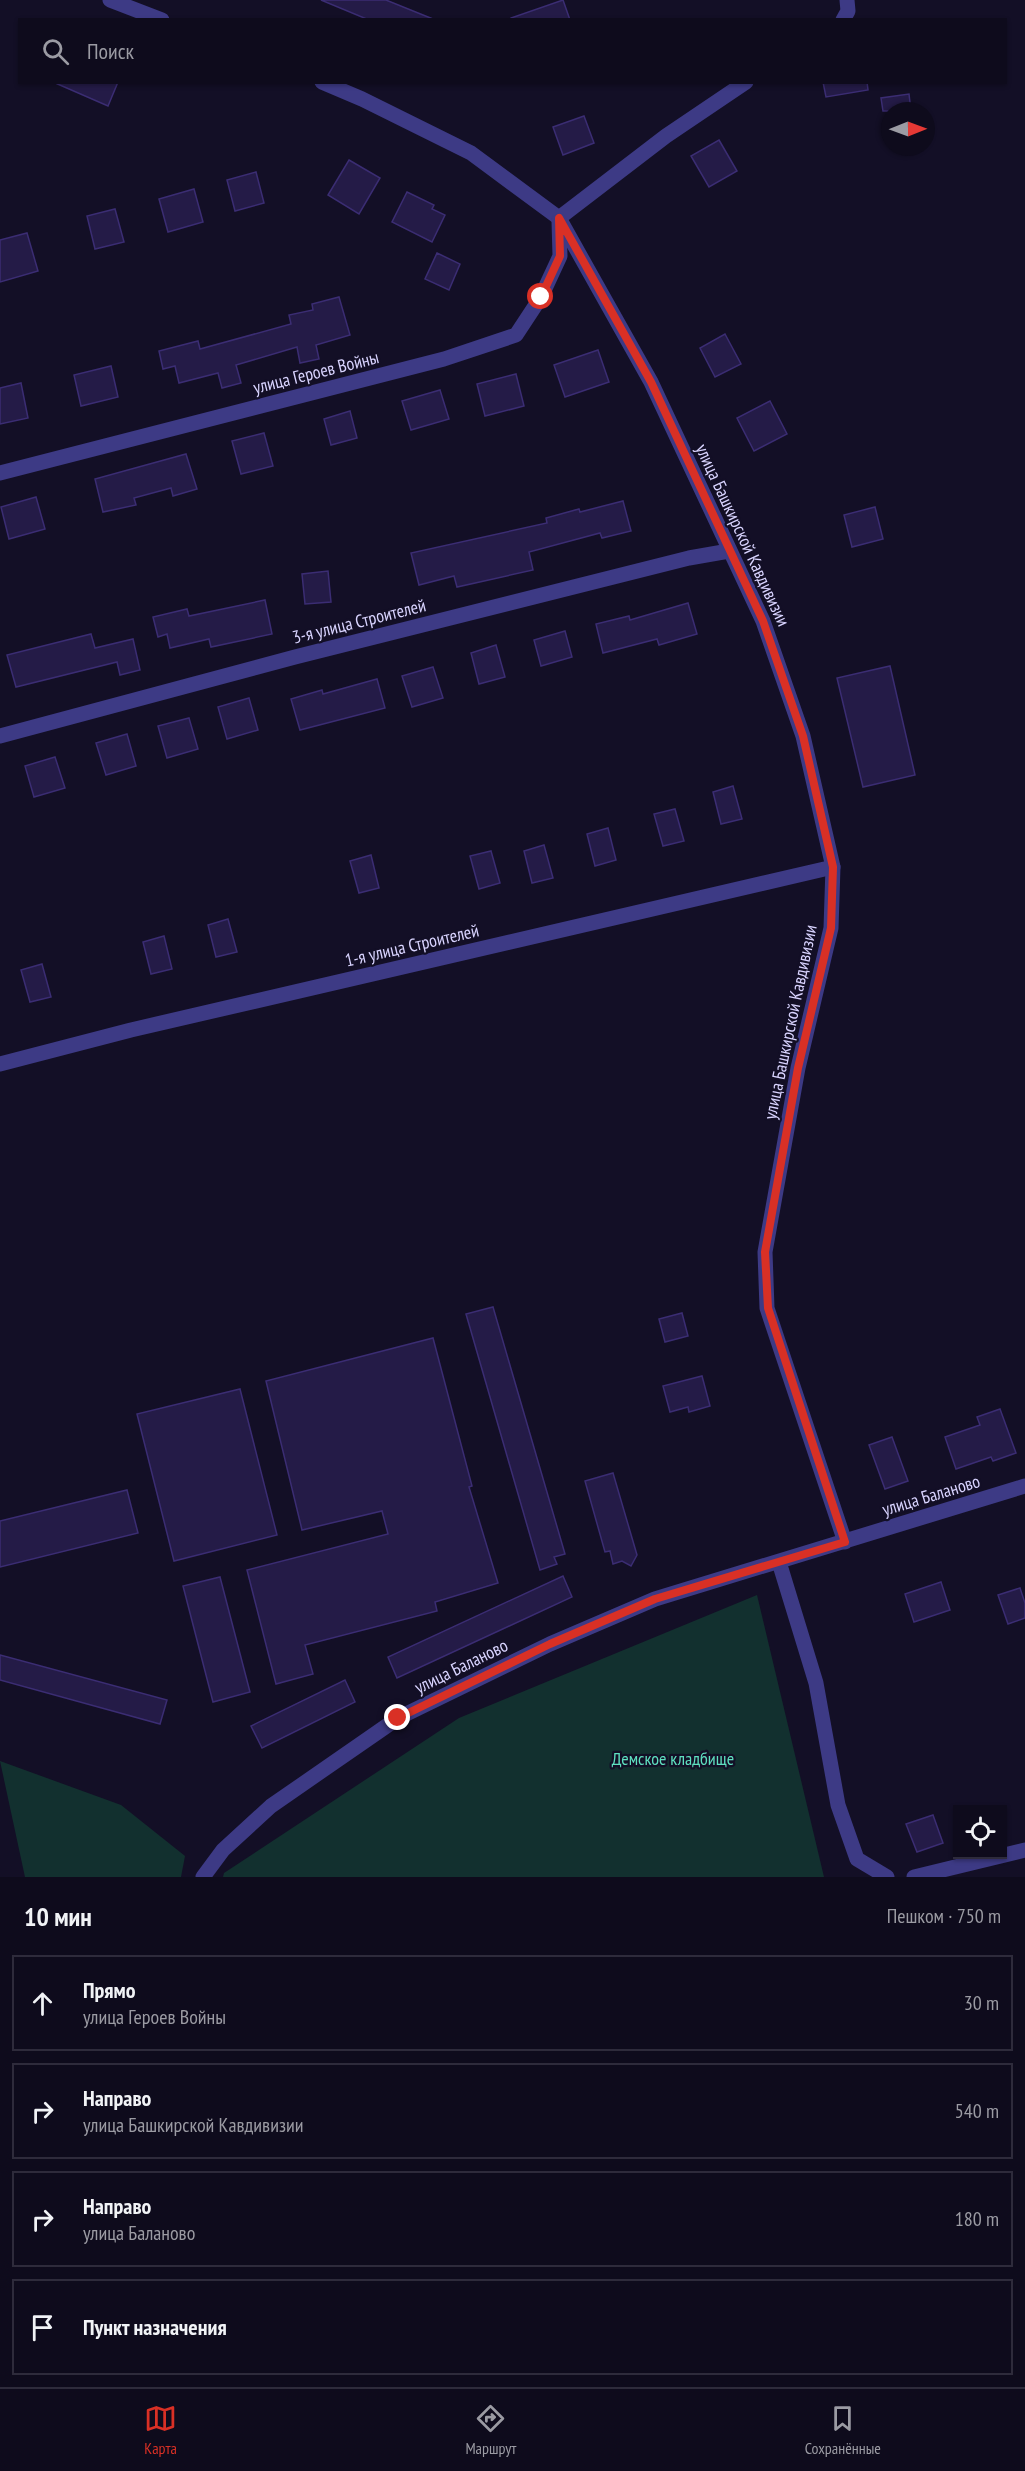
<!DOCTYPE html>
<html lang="ru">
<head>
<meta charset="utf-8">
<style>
  :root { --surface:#0e0b1c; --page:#1c1929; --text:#f1f3f6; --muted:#9b9ba3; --line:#2e2b3b; --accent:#d93025 }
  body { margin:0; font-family:"PT Sans Narrow",sans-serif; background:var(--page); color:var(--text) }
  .controls { position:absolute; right:18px; bottom:18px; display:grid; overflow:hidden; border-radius:0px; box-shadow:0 2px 4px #0004 }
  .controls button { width:54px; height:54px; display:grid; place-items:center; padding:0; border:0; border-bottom:2px solid var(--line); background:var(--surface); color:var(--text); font:30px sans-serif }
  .compass { position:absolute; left:881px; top:102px; width:54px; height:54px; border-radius:50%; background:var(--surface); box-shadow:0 2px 4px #0004; rotate:89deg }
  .stop { position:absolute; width:18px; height:18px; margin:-14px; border:4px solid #d93025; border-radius:50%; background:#fff }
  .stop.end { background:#d93025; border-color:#fff; box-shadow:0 2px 6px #0008 }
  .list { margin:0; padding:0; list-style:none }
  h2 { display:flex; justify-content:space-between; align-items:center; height:78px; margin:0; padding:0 24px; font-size:26px }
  h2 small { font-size:20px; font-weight:400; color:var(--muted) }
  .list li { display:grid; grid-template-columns:39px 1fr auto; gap:18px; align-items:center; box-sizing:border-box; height:96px; margin:0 12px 12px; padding:0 12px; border:2px solid var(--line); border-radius:0px }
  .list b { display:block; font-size:22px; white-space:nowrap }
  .list p { margin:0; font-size:20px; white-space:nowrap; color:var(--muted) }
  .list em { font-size:20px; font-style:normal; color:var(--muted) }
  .icon { flex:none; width:33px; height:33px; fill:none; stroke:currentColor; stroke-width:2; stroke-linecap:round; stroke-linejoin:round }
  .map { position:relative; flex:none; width:1025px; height:1877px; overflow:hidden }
  .search { position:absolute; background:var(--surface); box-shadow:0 2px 4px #0004; left:18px; right:18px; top:18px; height:66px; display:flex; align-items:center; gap:15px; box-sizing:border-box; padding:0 21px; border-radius:0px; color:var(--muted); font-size:22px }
  .sheet { height:510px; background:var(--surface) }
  nav { display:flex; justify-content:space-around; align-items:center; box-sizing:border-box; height:84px; border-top:2px solid var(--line); background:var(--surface); font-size:16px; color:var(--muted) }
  nav a { display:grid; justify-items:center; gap:3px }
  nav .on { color:var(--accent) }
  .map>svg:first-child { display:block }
</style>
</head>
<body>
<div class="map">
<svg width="1025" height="1877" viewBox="0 0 1025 1877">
  <rect width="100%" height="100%" fill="#130f26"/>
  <g fill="#12302f">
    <path d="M 757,1595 L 824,1877 L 223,1877 L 224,1873 L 459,1718 Z"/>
    <path d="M 0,1761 L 121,1805 L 185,1856 L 181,1877 L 25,1877 Z"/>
  </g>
  <g fill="#241b47" stroke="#3b2d73" stroke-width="1.5">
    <path d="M 321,0 L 386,0 L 433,19 L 369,20 Z"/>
    <path d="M 563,0 L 570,20 L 511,20 L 511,18 Z"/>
    <path d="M 53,82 L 118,82 L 108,106 Z"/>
    <path d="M 823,82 L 867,82 L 868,90 L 826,97 Z"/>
    <path d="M 909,94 L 911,111 L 883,111 L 881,98 Z"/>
    <path d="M 584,116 L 594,143 L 563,155 L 553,127 Z"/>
    <path d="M 719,140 L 737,171 L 709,187 L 691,156 Z"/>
    <path d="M 349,160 L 380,178 L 359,214 L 328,195 Z"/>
    <path d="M 256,172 L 264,203 L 235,211 L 227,180 Z"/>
    <path d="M 194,189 L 203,222 L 168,232 L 159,199 Z"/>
    <path d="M 407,192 L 434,205 L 432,209 L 445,215 L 432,242 L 392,222 Z"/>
    <path d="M 115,209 L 124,242 L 95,249 L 87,216 Z"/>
    <path d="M 27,233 L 38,271 L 0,282 L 0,240 Z"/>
    <path d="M 437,253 L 460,264 L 449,290 L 425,279 Z"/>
    <path d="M 339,297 L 350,335 L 316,345 L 319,359 L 300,363 L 297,347 L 236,365 L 241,383 L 222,388 L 218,373 L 179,383 L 175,366 L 163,369 L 159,351 L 198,341 L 200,349 L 291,324 L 289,315 L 313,310 L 312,304 Z"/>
    <path d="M 725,334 L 741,364 L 715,377 L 700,348 Z"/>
    <path d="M 598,350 L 609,382 L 565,397 L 554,365 Z"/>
    <path d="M 111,366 L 118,397 L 81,406 L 74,375 Z"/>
    <path d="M 516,374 L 524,406 L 485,416 L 477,384 Z"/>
    <path d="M 21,383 L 28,418 L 0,424 L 0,388 Z"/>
    <path d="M 440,390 L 449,419 L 411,430 L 402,401 Z"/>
    <path d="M 770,401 L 787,434 L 754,451 L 737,418 Z"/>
    <path d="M 350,411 L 357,438 L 331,445 L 324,419 Z"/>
    <path d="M 264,433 L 273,466 L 241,474 L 232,441 Z"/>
    <path d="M 186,454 L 197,489 L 173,496 L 171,488 L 134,498 L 136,505 L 103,512 L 95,479 Z"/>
    <path d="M 36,497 L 45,529 L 9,539 L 1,507 Z"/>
    <path d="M 623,501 L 631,531 L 602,538 L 600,533 L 529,552 L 533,570 L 457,587 L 454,576 L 419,585 L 411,553 L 547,523 L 546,518 L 579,509 L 580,512 Z"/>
    <path d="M 875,507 L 883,539 L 852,547 L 844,515 Z"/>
    <path d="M 328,571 L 331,602 L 305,604 L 302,574 Z"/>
    <path d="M 265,600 L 272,634 L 211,647 L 209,639 L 170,648 L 167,634 L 158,637 L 153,617 L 187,609 L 189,616 Z"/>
    <path d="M 688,603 L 697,634 L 659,645 L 657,639 L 603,653 L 596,624 L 629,616 L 630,620 Z"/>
    <path d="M 565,631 L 572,657 L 541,666 L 534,640 Z"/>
    <path d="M 91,634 L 95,648 L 133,639 L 140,670 L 120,675 L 117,662 L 16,687 L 7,655 Z"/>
    <path d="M 496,645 L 505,677 L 479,684 L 471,653 Z"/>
    <path d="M 890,666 L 915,775 L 863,787 L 837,678 Z"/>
    <path d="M 433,667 L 443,698 L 412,707 L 402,676 Z"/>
    <path d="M 377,679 L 385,708 L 300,730 L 291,699 L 322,690 L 323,694 Z"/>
    <path d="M 249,698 L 258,730 L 227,739 L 218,707 Z"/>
    <path d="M 189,718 L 198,749 L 167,758 L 158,726 Z"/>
    <path d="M 127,734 L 136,766 L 106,775 L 96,743 Z"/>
    <path d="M 55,757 L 65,788 L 34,797 L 25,766 Z"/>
    <path d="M 733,786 L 742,819 L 721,824 L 713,792 Z"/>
    <path d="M 675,809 L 684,841 L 663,846 L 654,814 Z"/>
    <path d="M 608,828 L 616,860 L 595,866 L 587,834 Z"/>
    <path d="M 544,845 L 553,878 L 532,883 L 524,851 Z"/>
    <path d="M 491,851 L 500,883 L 479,889 L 470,856 Z"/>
    <path d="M 371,855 L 379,888 L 359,893 L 350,861 Z"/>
    <path d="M 228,919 L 237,952 L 216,957 L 208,925 Z"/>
    <path d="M 164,936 L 172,969 L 151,974 L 143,942 Z"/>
    <path d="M 42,964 L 51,997 L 30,1002 L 21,970 Z"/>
    <path d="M 493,1307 L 565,1554 L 554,1557 L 557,1564 L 540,1570 L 466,1314 Z"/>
    <path d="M 682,1313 L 688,1336 L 665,1342 L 659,1319 Z"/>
    <path d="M 433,1338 L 472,1486 L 469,1487 L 498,1583 L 435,1602 L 437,1611 L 305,1645 L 313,1674 L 276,1684 L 247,1570 L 388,1534 L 382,1511 L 302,1530 L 266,1381 Z"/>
    <path d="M 702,1376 L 710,1406 L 689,1412 L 688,1407 L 670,1412 L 663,1386 Z"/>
    <path d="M 240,1389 L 277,1535 L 174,1561 L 137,1414 Z"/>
    <path d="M 1000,1409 L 1016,1453 L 993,1461 L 991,1457 L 956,1469 L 945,1437 L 980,1425 L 977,1417 Z"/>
    <path d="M 892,1437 L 908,1481 L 885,1489 L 869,1445 Z"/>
    <path d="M 613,1473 L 637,1555 L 631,1566 L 622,1561 L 613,1564 L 610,1551 L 605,1552 L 585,1481 Z"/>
    <path d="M 127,1490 L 138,1533 L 0,1567 L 0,1521 Z"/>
    <path d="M 563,1576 L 572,1597 L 397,1678 L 388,1657 Z"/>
    <path d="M 220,1577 L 250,1692 L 213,1702 L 183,1586 Z"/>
    <path d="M 941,1582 L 950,1610 L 914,1622 L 905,1594 Z"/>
    <path d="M 1020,1588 L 1025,1603 L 1025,1618 L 1008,1624 L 998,1595 Z"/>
    <path d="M 0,1655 L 167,1700 L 160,1724 L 0,1680 Z"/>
    <path d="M 345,1680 L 355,1702 L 262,1748 L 251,1726 Z"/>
    <path d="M 933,1815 L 943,1843 L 917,1852 L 906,1824 Z"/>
  </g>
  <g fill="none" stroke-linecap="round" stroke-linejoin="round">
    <g stroke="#3d3a85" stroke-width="15">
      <path d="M 110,0 L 162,20"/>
      <path d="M 843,20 L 848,11 L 847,0"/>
      <path d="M 322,82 L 362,99 L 471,153 L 559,218 L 651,382 L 763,621 L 803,736 L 833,867 L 831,928 L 798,1068 L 765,1252 L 767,1308 L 845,1542"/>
      <path d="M 559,218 L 666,136 L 746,82"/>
      <path d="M 0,473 L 444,359 L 516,335 L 541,297 L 560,256 L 559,221"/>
      <path d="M 0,736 L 295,657 L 689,558 L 729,551"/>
      <path d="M 0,1064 L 131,1030 L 833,867"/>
      <path d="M 779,1562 L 816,1683 L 838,1805 L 857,1859 L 887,1877"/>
      <path d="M 203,1877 L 223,1850 L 271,1806 L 375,1734 L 398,1718 L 550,1644 L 655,1599 L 1025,1486"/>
      <path d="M 914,1877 L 1025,1850"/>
    </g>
  </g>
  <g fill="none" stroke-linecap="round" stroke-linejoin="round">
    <path stroke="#d93025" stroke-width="8" d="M 398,1718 L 550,1644 L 655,1599 L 845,1542 L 768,1308 L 765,1252 L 798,1068 L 831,928 L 833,867 L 803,736 L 763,621 L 651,382 L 559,218 L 560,256 L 541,297"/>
  </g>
  <g text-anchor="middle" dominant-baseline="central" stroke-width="4.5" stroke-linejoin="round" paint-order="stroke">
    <g font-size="18" fill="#d9d4ff" stroke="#130f26">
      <text transform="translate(316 372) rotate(-14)">улица Героев Войны</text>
      <text transform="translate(743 535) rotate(65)">улица Башкирской Кавдивизии</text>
      <text transform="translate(359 621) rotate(-14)">3-я улица Строителей</text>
      <text transform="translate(412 945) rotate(-13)">1-я улица Строителей</text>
      <text transform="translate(790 1022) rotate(-78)">улица Башкирской Кавдивизии</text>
      <text transform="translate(931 1495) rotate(-17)">улица Баланово</text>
      <text transform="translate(461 1666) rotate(-26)">улица Баланово</text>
    </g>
    <g font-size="18" fill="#5fe0c0" stroke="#130f26">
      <text x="673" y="1758">Демское кладбище</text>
    </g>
  </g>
</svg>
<div class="controls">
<button><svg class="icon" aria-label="locate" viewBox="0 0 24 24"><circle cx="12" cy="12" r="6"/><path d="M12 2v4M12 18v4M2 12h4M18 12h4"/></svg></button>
</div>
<svg class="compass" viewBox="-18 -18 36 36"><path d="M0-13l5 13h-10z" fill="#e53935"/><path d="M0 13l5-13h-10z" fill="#9b9ba3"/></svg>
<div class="stop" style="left:541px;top:297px"></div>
<div class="stop end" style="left:398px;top:1718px"></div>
<div class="search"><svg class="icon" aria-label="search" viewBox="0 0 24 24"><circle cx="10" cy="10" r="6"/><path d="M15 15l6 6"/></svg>Поиск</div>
</div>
<section class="sheet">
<h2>10 мин<small>Пешком · 750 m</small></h2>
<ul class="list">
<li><svg class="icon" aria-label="ahead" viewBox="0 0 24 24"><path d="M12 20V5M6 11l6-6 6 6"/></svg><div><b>Прямо</b><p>улица Героев Войны</p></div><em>30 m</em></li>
<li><svg class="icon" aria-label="right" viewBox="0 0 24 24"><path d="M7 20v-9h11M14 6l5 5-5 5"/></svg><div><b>Направо</b><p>улица Башкирской Кавдивизии</p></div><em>540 m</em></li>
<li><svg class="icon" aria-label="right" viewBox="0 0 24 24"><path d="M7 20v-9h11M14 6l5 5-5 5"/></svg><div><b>Направо</b><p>улица Баланово</p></div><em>180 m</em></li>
<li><svg class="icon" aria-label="arrive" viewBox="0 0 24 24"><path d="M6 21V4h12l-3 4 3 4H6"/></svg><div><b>Пункт назначения</b></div></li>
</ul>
</section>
<nav>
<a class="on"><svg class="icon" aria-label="map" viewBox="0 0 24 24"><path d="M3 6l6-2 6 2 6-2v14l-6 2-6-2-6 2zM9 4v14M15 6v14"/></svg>Карта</a>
<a><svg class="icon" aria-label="directions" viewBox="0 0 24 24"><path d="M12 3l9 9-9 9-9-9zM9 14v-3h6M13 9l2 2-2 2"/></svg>Маршрут</a>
<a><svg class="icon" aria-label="saved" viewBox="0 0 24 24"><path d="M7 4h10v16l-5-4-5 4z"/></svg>Сохранённые</a>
</nav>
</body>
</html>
